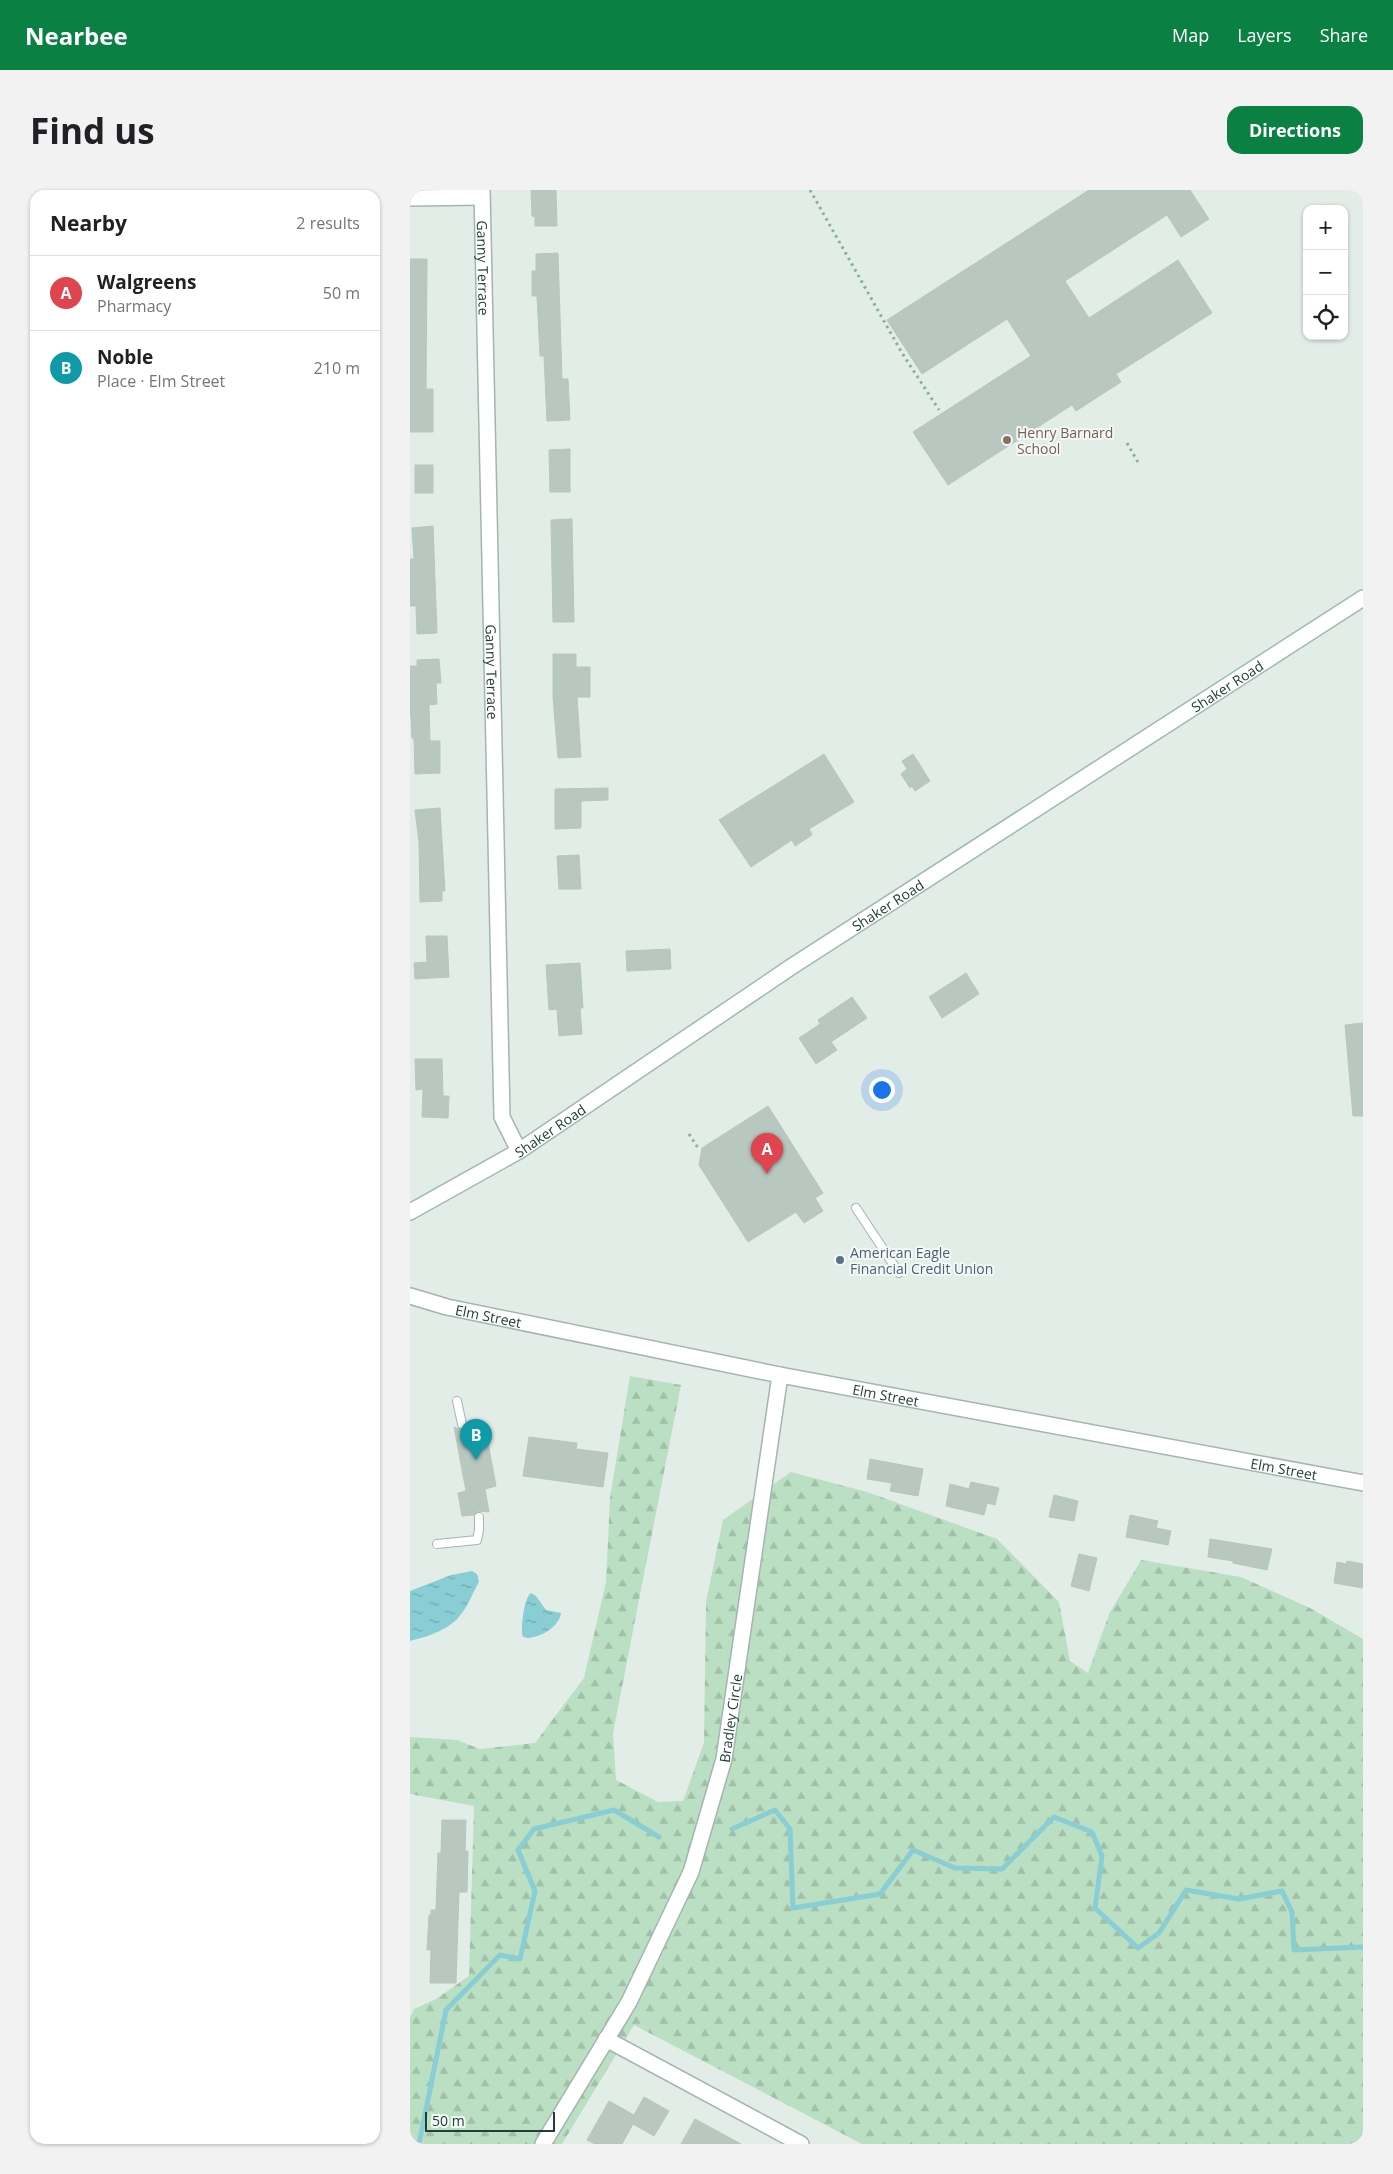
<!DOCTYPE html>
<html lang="en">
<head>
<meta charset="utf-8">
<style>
  :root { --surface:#fff; --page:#f2f2f2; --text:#202124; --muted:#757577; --line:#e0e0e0; --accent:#0b8043 }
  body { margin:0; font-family:"Open Sans",sans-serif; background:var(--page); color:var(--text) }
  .controls { position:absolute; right:15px; top:15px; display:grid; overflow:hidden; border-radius:10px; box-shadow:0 1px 4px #0004 }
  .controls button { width:45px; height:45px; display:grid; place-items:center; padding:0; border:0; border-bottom:1px solid var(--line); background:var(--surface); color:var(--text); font:25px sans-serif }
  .scale { position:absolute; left:15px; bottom:12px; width:130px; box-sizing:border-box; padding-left:5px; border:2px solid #213f35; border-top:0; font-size:14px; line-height:18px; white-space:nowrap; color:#213f35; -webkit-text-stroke:4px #f3f9f6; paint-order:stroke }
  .you { position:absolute; left:471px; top:899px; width:18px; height:18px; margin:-12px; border:4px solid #fff; border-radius:50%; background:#1a73e8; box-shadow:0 0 0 8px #1a73e833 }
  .badge { display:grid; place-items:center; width:32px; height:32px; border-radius:50%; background:var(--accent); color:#fff; font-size:16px; font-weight:700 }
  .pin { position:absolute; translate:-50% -41px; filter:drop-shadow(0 1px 2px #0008) }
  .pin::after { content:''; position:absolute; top:26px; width:18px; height:15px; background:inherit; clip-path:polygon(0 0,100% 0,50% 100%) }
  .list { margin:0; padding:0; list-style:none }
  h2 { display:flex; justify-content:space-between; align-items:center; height:65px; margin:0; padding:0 20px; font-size:21px }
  h2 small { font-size:16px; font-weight:400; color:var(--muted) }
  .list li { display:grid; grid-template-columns:32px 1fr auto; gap:15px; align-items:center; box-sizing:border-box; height:75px; padding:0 20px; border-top:1px solid var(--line) }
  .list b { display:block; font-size:19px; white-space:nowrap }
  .list p { margin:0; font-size:16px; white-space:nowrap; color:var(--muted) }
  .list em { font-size:16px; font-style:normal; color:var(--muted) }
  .icon { flex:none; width:28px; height:28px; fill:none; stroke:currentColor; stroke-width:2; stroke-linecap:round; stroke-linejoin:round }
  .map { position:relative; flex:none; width:953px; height:1954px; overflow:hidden; border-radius:15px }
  header { display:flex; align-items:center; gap:30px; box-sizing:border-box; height:70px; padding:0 25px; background:var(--accent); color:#fff }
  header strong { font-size:24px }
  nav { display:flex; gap:28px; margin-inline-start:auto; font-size:18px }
  .intro { display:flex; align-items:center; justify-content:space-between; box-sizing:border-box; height:120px; padding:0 30px }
  h1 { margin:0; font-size:35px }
  .button { padding:12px 22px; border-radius:15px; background:var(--accent); color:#fff; font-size:18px; font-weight:700 }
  main { display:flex; gap:30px; padding:0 30px }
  aside { flex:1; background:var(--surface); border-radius:15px; box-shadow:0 1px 4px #0004 }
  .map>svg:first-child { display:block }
</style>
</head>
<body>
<header>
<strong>Nearbee</strong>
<nav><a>Map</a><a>Layers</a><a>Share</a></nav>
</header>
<div class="intro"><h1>Find us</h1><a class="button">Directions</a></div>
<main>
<aside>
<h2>Nearby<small>2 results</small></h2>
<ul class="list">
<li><span class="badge" style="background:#e0444e">A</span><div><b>Walgreens</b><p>Pharmacy</p></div><em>50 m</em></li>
<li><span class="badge" style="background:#0f9aa8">B</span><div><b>Noble</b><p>Place · Elm Street</p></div><em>210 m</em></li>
</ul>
</aside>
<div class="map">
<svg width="953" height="1954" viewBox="0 0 953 1954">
  <defs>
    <pattern id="forest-firs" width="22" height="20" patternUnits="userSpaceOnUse" patternTransform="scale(1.25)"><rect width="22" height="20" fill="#bbdfc2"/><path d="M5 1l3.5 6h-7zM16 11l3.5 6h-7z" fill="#a0c0a7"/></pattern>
    <pattern id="water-ripples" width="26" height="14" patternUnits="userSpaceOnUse" patternTransform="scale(1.25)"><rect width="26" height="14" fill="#88ced4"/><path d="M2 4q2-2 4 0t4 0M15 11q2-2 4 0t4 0" fill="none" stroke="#6fa9ad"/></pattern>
  </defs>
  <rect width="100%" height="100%" fill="#e2ede8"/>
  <path fill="url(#forest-firs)" d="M 220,1186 L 271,1195 L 203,1543 L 206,1590 L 248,1612 L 273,1611 L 294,1553 L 296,1412 L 313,1330 L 381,1282 L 457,1302 L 587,1349 L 649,1412 L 660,1471 L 678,1483 L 699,1424 L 731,1370 L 831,1387 L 900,1418 L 953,1449 L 953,1954 L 452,1954 L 224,1835 L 152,1954 L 0,1954 L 0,1828 L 4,1819 L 26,1809 L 59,1786 L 64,1616 L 0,1604 L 0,1547 L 47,1550 L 70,1559 L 125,1553 L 174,1488 L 196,1392 L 200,1308 Z"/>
  <g fill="url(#water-ripples)">
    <path d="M 62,1381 L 67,1384 L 69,1392 C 63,1402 59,1414 52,1423 C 40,1440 19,1446 0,1451 L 0,1401 L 41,1385 Z"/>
    <path d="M 121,1403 L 126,1406 L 136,1420 L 151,1423 C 150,1437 126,1451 113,1447 C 110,1440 114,1407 121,1403 Z"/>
  </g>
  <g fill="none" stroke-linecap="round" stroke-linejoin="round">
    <g stroke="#88ced4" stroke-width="5">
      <path d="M 322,1639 L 365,1620 L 380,1639 L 383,1718 L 470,1704 L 503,1660 L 545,1678 L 592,1679 L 644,1627 L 682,1642 L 692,1666 L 685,1718 L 728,1758 L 749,1743 L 776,1700 L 829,1709 L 872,1701 L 882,1722 L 884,1760 L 953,1757"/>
      <path d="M 9,1954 L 36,1820 L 90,1765 L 110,1769 L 125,1701 L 108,1660 L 124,1639 L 204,1620 L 249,1647"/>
    </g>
  </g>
  <g fill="#b8c8c0" stroke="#b5c7be">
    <path d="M 121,0 L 146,0 L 147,36 L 125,36 L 125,27 L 122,26 Z"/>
    <path d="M 679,0 L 780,0 L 799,29 L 771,47 L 757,25 L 655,91 L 679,128 L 768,70 L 802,123 L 706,184 L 711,192 L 666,221 L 662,215 L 538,295 L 503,242 L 621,166 L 597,129 L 512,184 L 477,130 Z"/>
    <path d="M 148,63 L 152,189 L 158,189 L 160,230 L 137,231 L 134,166 L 130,166 L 127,106 L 122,106 L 122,81 L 126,81 L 126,64 Z"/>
    <path d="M 0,69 L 17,69 L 16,199 L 23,199 L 23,242 L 0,242 Z"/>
    <path d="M 160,259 L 160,302 L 140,302 L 139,260 Z"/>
    <rect x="5" y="275" width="18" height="28"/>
    <path d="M 162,329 L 164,432 L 143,432 L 141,330 Z"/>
    <path d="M 23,336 L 27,443 L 7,444 L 6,416 L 0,416 L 0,369 L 4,369 L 2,338 Z"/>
    <path d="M 143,464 L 166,464 L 166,477 L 180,477 L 180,507 L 167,507 L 171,567 L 148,568 L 143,507 Z"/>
    <path d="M 29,469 L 31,493 L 26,493 L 27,514 L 19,515 L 20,551 L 30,551 L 30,583 L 5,584 L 4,548 L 2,548 L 0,510 L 0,476 L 7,476 L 7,470 Z"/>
    <path d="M 414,564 L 444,612 L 399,639 L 402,645 L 385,656 L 382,650 L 341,677 L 309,630 Z"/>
    <path d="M 503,564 L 520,591 L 505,601 L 502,596 L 500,598 L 491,584 L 497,579 L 492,571 Z"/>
    <path d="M 198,598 L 198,610 L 171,611 L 171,638 L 145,639 L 145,599 Z"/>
    <path d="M 30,618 L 35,701 L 32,701 L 32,711 L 10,712 L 9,652 L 5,620 Z"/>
    <path d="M 169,665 L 171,699 L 149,699 L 147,666 Z"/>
    <path d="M 16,746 L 37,746 L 39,787 L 5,789 L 4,773 L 17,772 Z"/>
    <path d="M 260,759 L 261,779 L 217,781 L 216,761 Z"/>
    <path d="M 170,773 L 173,818 L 170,818 L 172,844 L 149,846 L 147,819 L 139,820 L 136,775 Z"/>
    <path d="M 556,783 L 569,804 L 532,828 L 519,807 Z"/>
    <path d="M 442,807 L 457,828 L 421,852 L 427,860 L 406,874 L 389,848 L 410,834 L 408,830 Z"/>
    <path d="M 953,833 L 953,926 L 943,926 L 935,835 Z"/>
    <path d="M 5,869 L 32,869 L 33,906 L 39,906 L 38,928 L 12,927 L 13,899 L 6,900 Z"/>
    <path d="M 358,916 L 413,1003 L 405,1008 L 413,1021 L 394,1033 L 386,1022 L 338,1052 L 289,975 L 292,958 Z"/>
    <path d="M 62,1234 L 64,1244 L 76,1242 L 86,1296 L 75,1299 L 79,1322 L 69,1321 L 64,1325 L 52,1326 L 48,1303 L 56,1301 L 44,1237 L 53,1240 L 57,1235 Z"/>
    <path d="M 119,1247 L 167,1253 L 166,1259 L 198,1263 L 193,1297 L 113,1286 Z"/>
    <path d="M 460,1269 L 513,1279 L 508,1306 L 480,1301 L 482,1293 L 457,1289 Z"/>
    <path d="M 561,1292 L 589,1298 L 585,1315 L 577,1313 L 574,1325 L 536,1316 L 540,1294 L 559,1299 Z"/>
    <path d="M 644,1305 L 668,1311 L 664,1331 L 639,1327 Z"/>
    <path d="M 720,1325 L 748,1331 L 746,1338 L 761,1341 L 758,1355 L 716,1347 Z"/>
    <path d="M 800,1349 L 862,1359 L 857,1380 L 823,1373 L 823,1371 L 798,1367 Z"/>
    <path d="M 669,1364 L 687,1368 L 679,1401 L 661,1396 Z"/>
    <path d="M 937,1371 L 953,1374 L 953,1398 L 924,1393 L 927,1372 L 936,1374 Z"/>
    <path d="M 32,1630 L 56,1630 L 55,1661 L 58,1661 L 57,1702 L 49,1702 L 46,1793 L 20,1793 L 21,1760 L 17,1760 L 19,1725 L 21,1725 L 21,1720 L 26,1720 L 28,1663 L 31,1663 Z"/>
    <path d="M 234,1907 L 259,1921 L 244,1946 L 223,1934 L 212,1954 L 185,1954 L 177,1950 L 199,1911 L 224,1925 Z"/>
    <path d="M 285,1929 L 331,1954 L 271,1954 Z"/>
  </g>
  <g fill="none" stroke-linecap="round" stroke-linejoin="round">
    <defs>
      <g id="service">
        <path d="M 446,1018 L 489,1083"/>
        <path d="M 47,1211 L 52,1234"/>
        <path d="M 27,1354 L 67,1350 L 69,1340 L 69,1327"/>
      </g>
      <g id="minor">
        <path id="s1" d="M 72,0 L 92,927 L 109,961"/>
        <path d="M 0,8 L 72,7"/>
        <path d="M 196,1849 L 391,1954"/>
        <path id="s2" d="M 133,1954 L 219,1812 L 281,1682 L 314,1569 L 370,1185"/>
      </g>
      <g id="tertiary">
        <path id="s3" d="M 0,1106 L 37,1117 L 370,1185 L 953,1293"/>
      </g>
      <g id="secondary">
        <path id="s4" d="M 0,1022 L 109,961 L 381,777 L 953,408"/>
      </g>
    </defs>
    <use href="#service" stroke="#a4b5af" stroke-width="10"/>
    <use href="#minor" stroke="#a4b5af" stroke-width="18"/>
    <use href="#tertiary" stroke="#a4b5af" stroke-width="18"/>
    <use href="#secondary" stroke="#a0b9af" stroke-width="18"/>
    <g stroke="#82b29f" stroke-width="3" stroke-dasharray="2.5 4" stroke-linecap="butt">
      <path d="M 400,0 L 492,163 L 529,220"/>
      <path d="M 717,253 L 729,274"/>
      <path d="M 279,944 L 288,958"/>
    </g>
    <use href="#service" stroke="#fff" stroke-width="8"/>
    <use href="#minor" stroke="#fff" stroke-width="15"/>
    <use href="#tertiary" stroke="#fff" stroke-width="15"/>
    <use href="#secondary" stroke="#fff" stroke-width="15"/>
  </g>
  <circle fill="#8d6e63" stroke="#f3f9f6" stroke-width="2" cx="597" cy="250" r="5"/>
  <circle fill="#5c6f8a" stroke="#f3f9f6" stroke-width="2" cx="430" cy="1070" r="5"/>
  <g text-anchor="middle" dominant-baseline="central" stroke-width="4" stroke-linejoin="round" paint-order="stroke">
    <g font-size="14" fill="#213f35" stroke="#f3f9f6">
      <text stroke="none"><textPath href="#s1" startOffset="78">Ganny Terrace</textPath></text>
      <text stroke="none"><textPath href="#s1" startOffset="482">Ganny Terrace</textPath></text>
      <text stroke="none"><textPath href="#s4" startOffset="972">Shaker Road</textPath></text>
      <text stroke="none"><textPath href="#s4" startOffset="568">Shaker Road</textPath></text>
      <text stroke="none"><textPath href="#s4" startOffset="162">Shaker Road</textPath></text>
      <text stroke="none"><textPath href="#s3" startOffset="81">Elm Street</textPath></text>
      <text stroke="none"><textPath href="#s3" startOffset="486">Elm Street</textPath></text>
      <text stroke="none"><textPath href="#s3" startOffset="891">Elm Street</textPath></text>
      <text stroke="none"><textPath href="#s2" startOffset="469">Bradley Circle</textPath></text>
    </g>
    <g font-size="14" fill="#785e54" stroke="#f3f9f6" text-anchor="start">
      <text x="607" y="242">Henry Barnard<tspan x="607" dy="16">School</tspan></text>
    </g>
    <g font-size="14" fill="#4e5e75" stroke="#f3f9f6" text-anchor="start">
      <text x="440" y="1062">American Eagle<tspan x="440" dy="16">Financial Credit Union</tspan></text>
    </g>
  </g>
</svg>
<div class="controls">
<button>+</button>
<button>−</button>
<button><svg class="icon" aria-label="locate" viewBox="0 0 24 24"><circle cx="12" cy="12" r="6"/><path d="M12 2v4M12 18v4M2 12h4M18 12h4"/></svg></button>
</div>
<div class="scale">50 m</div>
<div class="you"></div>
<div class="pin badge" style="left:357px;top:984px;background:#e0444e">A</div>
<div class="pin badge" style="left:66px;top:1270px;background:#0f9aa8">B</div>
</div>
</main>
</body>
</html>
